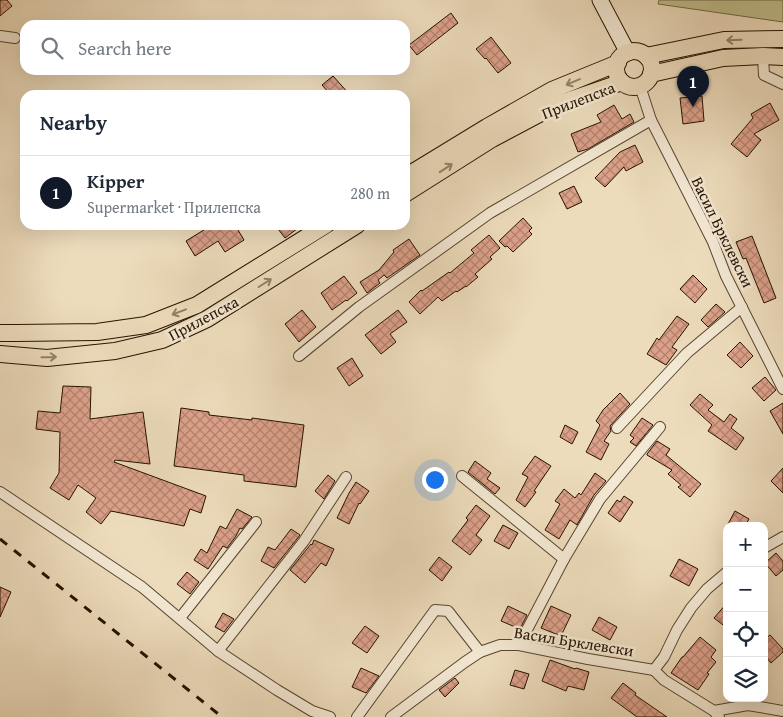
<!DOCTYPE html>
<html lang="en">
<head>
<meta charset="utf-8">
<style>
  :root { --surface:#fff; --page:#f2f2f3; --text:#1f2937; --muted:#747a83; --line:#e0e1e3; --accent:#111827 }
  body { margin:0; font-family:"Gentium Book Plus",serif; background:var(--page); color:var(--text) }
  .controls { position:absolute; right:15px; bottom:15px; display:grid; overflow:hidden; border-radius:10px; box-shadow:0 5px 20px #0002 }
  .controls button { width:45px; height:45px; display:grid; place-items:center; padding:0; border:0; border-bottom:1px solid var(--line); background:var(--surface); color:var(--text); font:25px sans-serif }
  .you { position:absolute; left:434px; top:479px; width:18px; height:18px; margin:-12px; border:4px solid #fff; border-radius:50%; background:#1a73e8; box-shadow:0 0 0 8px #1a73e833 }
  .badge { display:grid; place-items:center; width:32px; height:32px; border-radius:50%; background:var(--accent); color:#fff; font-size:16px; font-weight:700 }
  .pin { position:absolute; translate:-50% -41px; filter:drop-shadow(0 1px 2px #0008) }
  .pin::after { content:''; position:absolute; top:26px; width:18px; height:15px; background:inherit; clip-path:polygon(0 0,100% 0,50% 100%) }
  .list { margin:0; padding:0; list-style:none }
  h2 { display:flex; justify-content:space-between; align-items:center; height:65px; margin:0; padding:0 20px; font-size:21px }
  h2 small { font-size:16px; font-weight:400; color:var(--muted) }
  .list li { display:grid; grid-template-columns:32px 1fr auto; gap:15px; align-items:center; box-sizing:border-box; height:75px; padding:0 20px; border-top:1px solid var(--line) }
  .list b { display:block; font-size:19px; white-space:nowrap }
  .list p { margin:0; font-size:16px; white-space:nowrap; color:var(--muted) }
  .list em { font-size:16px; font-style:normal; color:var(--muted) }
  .icon { flex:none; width:28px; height:28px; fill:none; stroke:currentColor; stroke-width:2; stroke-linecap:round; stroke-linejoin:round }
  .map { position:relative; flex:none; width:783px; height:717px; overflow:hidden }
  .search { position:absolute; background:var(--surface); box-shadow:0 5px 20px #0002; left:20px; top:20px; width:390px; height:55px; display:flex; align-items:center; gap:12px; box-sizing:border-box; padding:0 18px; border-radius:15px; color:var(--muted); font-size:19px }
  .panel { position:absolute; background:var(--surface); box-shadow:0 5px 20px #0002; left:20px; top:90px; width:390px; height:140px; border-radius:15px }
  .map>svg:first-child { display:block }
</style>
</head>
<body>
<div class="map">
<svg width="783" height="717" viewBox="0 0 783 717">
  <defs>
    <pattern id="building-cross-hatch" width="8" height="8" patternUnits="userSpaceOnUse" patternTransform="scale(1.25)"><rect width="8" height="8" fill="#dda18a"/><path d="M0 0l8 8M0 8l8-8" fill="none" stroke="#b3826e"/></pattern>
  </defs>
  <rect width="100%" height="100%" fill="#eddcbc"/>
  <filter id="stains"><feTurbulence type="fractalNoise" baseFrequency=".004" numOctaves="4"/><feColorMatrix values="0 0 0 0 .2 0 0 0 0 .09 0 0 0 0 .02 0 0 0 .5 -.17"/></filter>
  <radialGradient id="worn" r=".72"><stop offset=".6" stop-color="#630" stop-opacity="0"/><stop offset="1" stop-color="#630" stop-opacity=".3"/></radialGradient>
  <path fill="#bfbe8c" stroke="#726846" d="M 659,0 L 783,0 L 783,22 L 658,4 Z"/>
  <g fill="url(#building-cross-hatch)" stroke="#261200">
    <path d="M 0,0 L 7,0 L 12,6 L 0,16 Z"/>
    <path d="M 451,13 L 458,23 L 417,55 L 409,45 Z"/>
    <path d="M 491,37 L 511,63 L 498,73 L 486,58 L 485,59 L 476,49 Z"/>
    <path d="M 333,76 L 350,95 L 331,95 L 322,85 Z"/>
    <path d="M 702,96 L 704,121 L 683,124 L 680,98 Z"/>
    <path d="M 770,103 L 779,120 L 754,134 L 761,140 L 747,157 L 731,144 L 753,118 L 751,114 Z"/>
    <path d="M 614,105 L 622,119 L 630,114 L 634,122 L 588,149 L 578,152 L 571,134 L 601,122 L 597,115 Z"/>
    <path d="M 635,145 L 643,162 L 626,171 L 624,167 L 605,187 L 595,178 L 620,152 Z"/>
    <path d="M 574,186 L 582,202 L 567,209 L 559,193 Z"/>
    <path d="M 523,218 L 532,228 L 529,231 L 532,234 L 513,252 L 507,246 L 505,247 L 499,241 Z"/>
    <path d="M 212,225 L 235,225 L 244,240 L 225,252 L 218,241 L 195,256 L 186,241 Z"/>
    <path d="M 275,225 L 302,225 L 285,238 Z"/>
    <path d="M 489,235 L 500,248 L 490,257 L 492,259 L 475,274 L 478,277 L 466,287 L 466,286 L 457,292 L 456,291 L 442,301 L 438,297 L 420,314 L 409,302 L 421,290 L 422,291 L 449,272 L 450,273 L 474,253 L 471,250 Z"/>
    <path d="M 752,236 L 776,298 L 764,303 L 746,258 L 743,259 L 736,242 Z"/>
    <path d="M 409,239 L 420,255 L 387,278 L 384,275 L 378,280 L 380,283 L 367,293 L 360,282 L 379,270 L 394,252 L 393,250 Z"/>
    <path d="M 693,275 L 707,289 L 695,303 L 680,289 Z"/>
    <path d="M 344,276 L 357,293 L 347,301 L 346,300 L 332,310 L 321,293 Z"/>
    <path d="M 716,304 L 725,312 L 708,327 L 701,320 Z"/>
    <path d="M 302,310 L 316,327 L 299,342 L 285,324 Z"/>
    <path d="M 398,310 L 407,322 L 390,334 L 396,342 L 381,354 L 365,335 Z"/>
    <path d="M 677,316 L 689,324 L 672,347 L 677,350 L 666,365 L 647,354 L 657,338 L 659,340 Z"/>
    <path d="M 740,342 L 753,356 L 741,368 L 727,355 Z"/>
    <path d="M 352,358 L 363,376 L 349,386 L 337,368 Z"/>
    <path d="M 765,377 L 776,390 L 764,401 L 752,388 Z"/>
    <path d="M 63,386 L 91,387 L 90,419 L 143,412 L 150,464 L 115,460 L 114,462 L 206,496 L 201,513 L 190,509 L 184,526 L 111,511 L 101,524 L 86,512 L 96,498 L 78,485 L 69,500 L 50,488 L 59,473 L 60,432 L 36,429 L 38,411 L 60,413 Z"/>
    <path d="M 620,393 L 630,404 L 610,426 L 611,431 L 604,441 L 609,444 L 601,460 L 586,452 L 600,425 L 596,421 L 603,410 Z"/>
    <path d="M 700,394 L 713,405 L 708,410 L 724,422 L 730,414 L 737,419 L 731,428 L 744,438 L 736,450 L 708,431 L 712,425 L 690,405 Z"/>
    <path d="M 783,403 L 783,434 L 770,411 Z"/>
    <path d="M 181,408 L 209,412 L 209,415 L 252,420 L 252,418 L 304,425 L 296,487 L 244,481 L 244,475 L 174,466 Z"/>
    <path d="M 642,418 L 653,425 L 636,446 L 630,442 L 634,438 L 630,435 Z"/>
    <path d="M 565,425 L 578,432 L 572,444 L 560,437 Z"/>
    <path d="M 657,441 L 670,449 L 666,455 L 701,484 L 690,497 L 678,487 L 681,485 L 668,474 L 672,470 L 647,455 L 647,454 Z"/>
    <path d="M 535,456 L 551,466 L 534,491 L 536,492 L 525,507 L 516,500 L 528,477 L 522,474 Z"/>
    <path d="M 475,461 L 491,473 L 487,479 L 500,488 L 495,494 L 468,472 Z"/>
    <path d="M 783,468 L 783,493 L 771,481 Z"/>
    <path d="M 595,473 L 606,481 L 594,495 L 577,525 L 570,520 L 559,539 L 545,530 L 560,504 L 555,501 L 564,489 L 575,498 L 579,493 L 581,495 Z"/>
    <path d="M 328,475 L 335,481 L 324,499 L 315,491 Z"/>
    <path d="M 356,482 L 369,491 L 360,504 L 359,503 L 349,524 L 337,518 L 349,493 Z"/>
    <path d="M 624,496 L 633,502 L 620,522 L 608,513 L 617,500 L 620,502 Z"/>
    <path d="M 476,505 L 490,516 L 476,535 L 482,540 L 470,555 L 452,541 L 468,520 L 466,518 Z"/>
    <path d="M 237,509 L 252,517 L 242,529 L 240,528 L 236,536 L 227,548 L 223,546 L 208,569 L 194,560 L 201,549 L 207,553 L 220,526 L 226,529 Z"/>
    <path d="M 735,511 L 749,519 L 745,526 L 727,526 Z"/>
    <path d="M 503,525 L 518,533 L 509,549 L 494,541 Z"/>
    <path d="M 291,529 L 300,535 L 274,568 L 261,561 L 268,547 L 275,550 Z"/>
    <path d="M 314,540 L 334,549 L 326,566 L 321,563 L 305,583 L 290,570 L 311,544 L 312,545 Z"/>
    <path d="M 776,553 L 783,561 L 783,570 L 776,576 L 765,563 Z"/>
    <path d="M 439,557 L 452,567 L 442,581 L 429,570 Z"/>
    <path d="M 679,559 L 698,569 L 689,586 L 670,576 Z"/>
    <path d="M 187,572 L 199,582 L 190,594 L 177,584 Z"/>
    <path d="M 0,587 L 11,592 L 0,617 Z"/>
    <path d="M 727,603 L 727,628 L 714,618 Z"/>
    <path d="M 508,606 L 527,615 L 520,629 L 501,621 Z"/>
    <path d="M 551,606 L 571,615 L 561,636 L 541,628 Z"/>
    <path d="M 223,613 L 234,619 L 224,632 L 215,627 Z"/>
    <path d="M 599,617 L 617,627 L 610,640 L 592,630 Z"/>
    <path d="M 365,626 L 379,636 L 367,653 L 352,643 Z"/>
    <path d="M 770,635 L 783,649 L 783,652 L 771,663 L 764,655 L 764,640 Z"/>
    <path d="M 700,637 L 716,650 L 711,657 L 716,662 L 707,673 L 709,674 L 698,690 L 671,673 L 682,657 L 683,657 Z"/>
    <path d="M 550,660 L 575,669 L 576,668 L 589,672 L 584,690 L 568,686 L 566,691 L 542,681 Z"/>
    <path d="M 361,668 L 379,676 L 366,693 L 352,687 Z"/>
    <path d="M 515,670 L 529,674 L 524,689 L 510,685 Z"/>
    <path d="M 455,678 L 459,683 L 445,697 L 439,690 Z"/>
    <path d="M 623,683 L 636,693 L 635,695 L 667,717 L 637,717 L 611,698 Z"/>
  </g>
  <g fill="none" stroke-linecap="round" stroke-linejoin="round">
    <defs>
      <g id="street">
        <path d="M 0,36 L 15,38"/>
        <path d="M 763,56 L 764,75 L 783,84"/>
        <path d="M 640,86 L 651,120 L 713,242 L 726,276 L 783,389"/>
        <path d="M 299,356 L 359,307 L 490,213 L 651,120"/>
        <path d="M 617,428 L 687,353 L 742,307"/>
        <path d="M 462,476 L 564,559"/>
        <path d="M 0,492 L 142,587 L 218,651 L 277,690 L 312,711 L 330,717"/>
        <path d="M 764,548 L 783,537"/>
        <path d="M 180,618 L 256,522"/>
        <path d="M 519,645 L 564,559 L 600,499 L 660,427"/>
        <path d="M 218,651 L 304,541 L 346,477"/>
        <path d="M 714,711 L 748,705 L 783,711"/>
        <path d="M 357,717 L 435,610 L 448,611 L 480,652"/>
        <path d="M 391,717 L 465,662 L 480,652 L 500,645 L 519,645 L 588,659 L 654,670"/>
        <path d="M 719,717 L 714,711 L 664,680 L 654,670 L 664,657 L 677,630 L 691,608 L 707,589 L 727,572"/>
      </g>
      <path id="secondary" d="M 600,0 L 628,53"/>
      <g id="primary">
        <circle cx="634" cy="69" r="18"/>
        <path d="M 646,56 L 724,40 L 783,39"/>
        <path d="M 651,74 L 723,58 L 763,56 L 783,57"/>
        <path d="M 405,177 L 487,127 L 552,90 L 618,63"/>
        <path d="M 405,194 L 492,139 L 558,104 L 622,82"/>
        <path d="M 0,333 L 17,333 L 97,332 L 146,325 L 197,305 L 326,225"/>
        <path d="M 0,354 L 47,358 L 115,351 L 162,340 L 207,319 L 357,225"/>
      </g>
    </defs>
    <use href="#street" stroke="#58442f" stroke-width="12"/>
    <use href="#secondary" stroke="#261200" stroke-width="17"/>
    <use href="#primary" stroke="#261200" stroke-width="18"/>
    <use href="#street" stroke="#f3e8d3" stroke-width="10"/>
    <use href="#secondary" stroke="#f3e8d3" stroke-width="15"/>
    <use href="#primary" stroke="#eddcbc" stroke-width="16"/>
    <path stroke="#261200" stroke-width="3" stroke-dasharray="9 9" stroke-linecap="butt" d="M 0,539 L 222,717"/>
  </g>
  <defs><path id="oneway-shaft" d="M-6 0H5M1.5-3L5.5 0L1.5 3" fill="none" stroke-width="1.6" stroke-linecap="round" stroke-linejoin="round" transform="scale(1.25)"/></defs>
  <g stroke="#938167">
    <use href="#oneway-shaft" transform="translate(734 40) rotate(178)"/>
    <use href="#oneway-shaft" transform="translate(573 82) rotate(157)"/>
    <use href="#oneway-shaft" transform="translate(446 168) rotate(-33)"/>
    <use href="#oneway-shaft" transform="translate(265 283) rotate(-32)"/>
    <use href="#oneway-shaft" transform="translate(179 312) rotate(159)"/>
    <use href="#oneway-shaft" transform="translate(49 357) rotate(-1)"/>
  </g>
  <g text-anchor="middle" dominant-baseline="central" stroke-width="5" stroke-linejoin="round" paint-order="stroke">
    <g font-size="16" fill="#261200" stroke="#f3e8d3">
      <text transform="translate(578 100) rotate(-21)">Прилепска</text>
      <text transform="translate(723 232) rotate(64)">Васил Брклевски</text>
      <text transform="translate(203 318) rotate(-28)">Прилепска</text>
      <text transform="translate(574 641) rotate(9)">Васил Брклевски</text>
    </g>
  </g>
  <rect width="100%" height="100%" filter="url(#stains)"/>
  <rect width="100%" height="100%" fill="url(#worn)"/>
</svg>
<div class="controls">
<button>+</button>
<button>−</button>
<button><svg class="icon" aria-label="locate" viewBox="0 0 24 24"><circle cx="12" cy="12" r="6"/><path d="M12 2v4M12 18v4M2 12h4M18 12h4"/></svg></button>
<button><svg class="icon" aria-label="layers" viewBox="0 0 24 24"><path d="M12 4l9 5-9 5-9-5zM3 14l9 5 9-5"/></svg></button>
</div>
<div class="you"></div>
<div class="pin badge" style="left:693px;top:107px">1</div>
<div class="search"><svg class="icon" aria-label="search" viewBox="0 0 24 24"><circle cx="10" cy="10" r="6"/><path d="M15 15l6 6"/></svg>Search here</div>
<section class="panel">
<h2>Nearby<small></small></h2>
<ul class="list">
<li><span class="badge">1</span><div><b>Kipper</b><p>Supermarket · Прилепска</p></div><em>280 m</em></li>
</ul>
</section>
</div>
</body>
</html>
